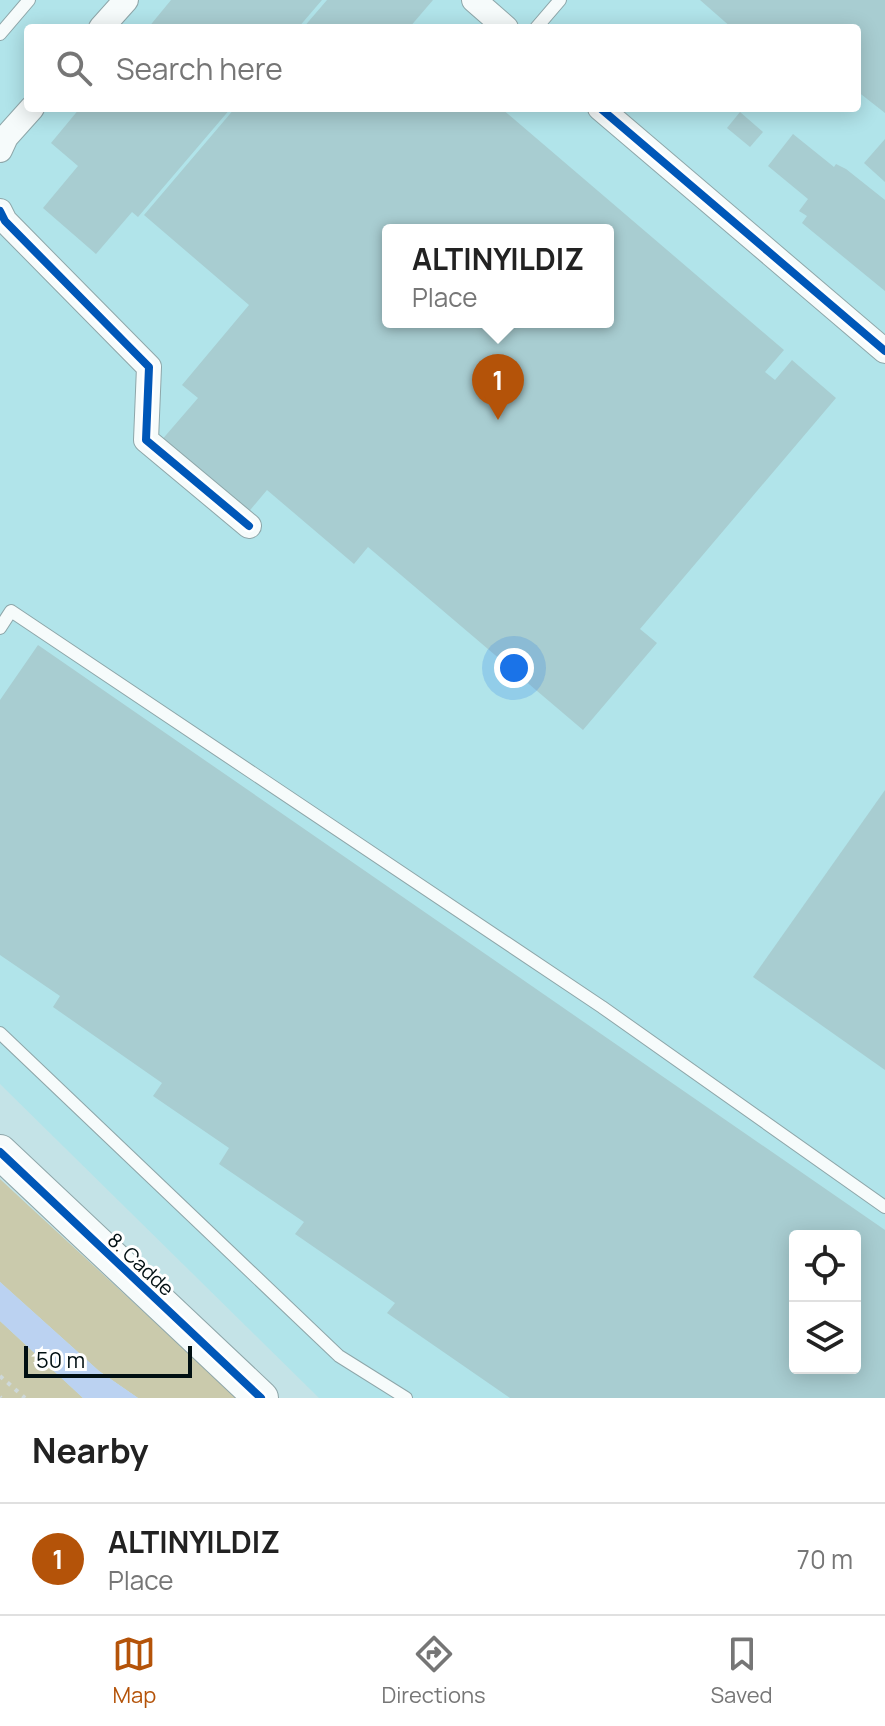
<!DOCTYPE html>
<html lang="en">
<head>
<meta charset="utf-8">
<style>
  :root { --surface:#fff; --page:#f6f6f6; --text:#222; --muted:#767676; --line:#e0e0e0; --accent:#b45309 }
  body { margin:0; font-family:Manrope,sans-serif; background:var(--page); color:var(--text) }
  .controls { position:absolute; right:24px; bottom:24px; display:grid; overflow:hidden; border-radius:8px; box-shadow:0 4px 20px #0003 }
  .controls button { width:72px; height:72px; display:grid; place-items:center; padding:0; border:0; border-bottom:2px solid var(--line); background:var(--surface); color:var(--text); font:40px sans-serif }
  .scale { position:absolute; left:24px; bottom:20px; width:168px; box-sizing:border-box; padding-left:8px; border:4px solid #000f12; border-top:0; font-size:22px; line-height:28px; white-space:nowrap; color:#000f12; -webkit-text-stroke:6px #fff; paint-order:stroke }
  .you { position:absolute; left:514px; top:668px; width:28px; height:28px; margin:-20px; border:6px solid #fff; border-radius:50%; background:#1a73e8; box-shadow:0 0 0 12px #1a73e833 }
  .badge { display:grid; place-items:center; width:52px; height:52px; border-radius:50%; background:var(--accent); color:#fff; font-size:26px; font-weight:700 }
  .pin { position:absolute; translate:-50% -66px; filter:drop-shadow(0 2px 4px #0008) }
  .pin::after { content:''; position:absolute; top:42px; width:28px; height:24px; background:inherit; clip-path:polygon(0 0,100% 0,50% 100%) }
  .popup { position:absolute; left:382px; top:224px; width:232px; height:104px; box-sizing:border-box; display:grid; place-content:center; border-radius:8px; background:var(--surface); filter:drop-shadow(0 2px 6px #0005); font-size:26px; white-space:nowrap; color:var(--muted) }
  .popup b { font-size:30px; color:var(--text) }
  .popup::after { content:''; position:absolute; left:50%; top:100%; margin-left:-16px; border:16px solid transparent; border-top-color:var(--surface) }
  .list { margin:0; padding:0; list-style:none }
  h2 { display:flex; justify-content:space-between; align-items:center; height:104px; margin:0; padding:0 32px; font-size:34px }
  h2 small { font-size:26px; font-weight:400; color:var(--muted) }
  .list li { display:grid; grid-template-columns:52px 1fr auto; gap:24px; align-items:center; box-sizing:border-box; height:112px; padding:0 32px; border-top:2px solid var(--line) }
  .list b { display:block; font-size:30px; white-space:nowrap }
  .list p { margin:0; font-size:26px; white-space:nowrap; color:var(--muted) }
  .list em { font-size:26px; font-style:normal; color:var(--muted) }
  .icon { flex:none; width:44px; height:44px; fill:none; stroke:currentColor; stroke-width:2; stroke-linecap:round; stroke-linejoin:round }
  .map { position:relative; flex:none; width:885px; height:1398px; overflow:hidden }
  .search { position:absolute; background:var(--surface); box-shadow:0 4px 20px #0003; left:24px; right:24px; top:24px; height:88px; display:flex; align-items:center; gap:20px; box-sizing:border-box; padding:0 28px; border-radius:8px; color:var(--muted); font-size:30px }
  .sheet { height:216px; background:var(--surface) }
  nav { display:flex; justify-content:space-around; align-items:center; box-sizing:border-box; height:112px; border-top:2px solid var(--line); background:var(--surface); font-size:22px; color:var(--muted) }
  nav a { display:grid; justify-items:center; gap:4px }
  nav .on { color:var(--accent) }
  .map>svg:first-child { display:block }
</style>
</head>
<body>
<div class="map">
<svg width="885" height="1398" viewBox="0 0 885 1398">
  <rect width="100%" height="100%" fill="#c4e3e7"/>
  <path fill="#b1e4ea" fill-rule="evenodd" d="M 0,0 L 885,0 L 885,1398 L 319,1398 L 0,1084 ZM 28,28 L 857,28 L 857,108 L 28,108 ZM 388,230 L 608,230 L 608,322 L 388,322 ZM 795,1236 L 855,1236 L 855,1368 L 795,1368 Z"/>
  <g fill="#cacaac">
    <path d="M 0,1179 L 29,1206 L 237,1398 L 138,1398 L 99,1371 L 0,1282 Z"/>
    <path d="M 0,1321 L 83,1398 L 0,1398 Z"/>
  </g>
  <path fill="#bbd2f1" d="M 0,1282 L 99,1371 L 138,1398 L 83,1398 L 0,1321 Z"/>
  <g fill="#a8cdd1" fill-rule="evenodd">
    <path d="M 171,0 L 322,0 L 298,28 L 148,28 Z"/>
    <path d="M 327,0 L 433,0 L 409,28 L 303,28 Z"/>
    <path d="M 700,0 L 885,0 L 885,113 L 857,91 L 857,28 L 732,28 Z"/>
    <path d="M 80,108 L 231,108 L 138,217 L 132,212 L 96,254 L 43,208 L 78,166 L 51,143 Z"/>
    <path d="M 235,108 L 501,108 L 784,350 L 765,372 L 775,380 L 792,360 L 836,398 L 640,629 L 657,643 L 583,730 L 368,547 L 354,564 L 267,490 L 246,515 L 160,442 L 198,398 L 182,385 L 249,305 L 144,215 ZM 388,230 L 608,230 L 608,322 L 388,322 Z"/>
    <path d="M 740,112 L 763,132 L 750,147 L 727,128 Z"/>
    <path d="M 793,134 L 834,167 L 836,164 L 846,169 L 885,200 L 885,291 L 802,223 L 807,216 L 799,211 L 808,199 L 768,166 Z"/>
    <path d="M 885,139 L 885,182 L 864,163 Z"/>
    <path d="M 38,645 L 885,1230 L 885,1398 L 510,1398 L 387,1313 L 395,1303 L 295,1234 L 304,1222 L 219,1164 L 229,1148 L 153,1096 L 162,1083 L 53,1007 L 60,996 L 0,955 L 0,700 ZM 795,1236 L 855,1236 L 855,1368 L 795,1368 Z"/>
    <path d="M 885,790 L 885,1070 L 753,977 Z"/>
  </g>
  <g fill="none" stroke-linecap="round" stroke-linejoin="round">
    <defs>
      <g id="lane">
        <path d="M 536,28 L 560,0"/>
        <path d="M 0,34 L 29,0"/>
        <path d="M 0,628 L 11,611 L 602,1007 L 885,1207"/>
        <path d="M 0,1033 L 339,1356 L 406,1398"/>
      </g>
      <g id="street">
        <path d="M 474,0 L 506,28"/>
        <path d="M 101,28 L 126,0"/>
        <path d="M 600,108 L 885,351"/>
        <path d="M 0,150 L 6,137 L 32,108"/>
        <path d="M 0,211 L 5,221 L 149,367 L 146,440 L 249,526"/>
      </g>
      <path id="secondary" d="M 0,1152 L 261,1398"/>
    </defs>
    <use href="#lane" stroke="#8ea6a9" stroke-width="14"/>
    <use href="#street" stroke="#8ea6a9" stroke-width="26"/>
    <use href="#secondary" stroke="#8ea6a9" stroke-width="36"/>
    <g stroke="#ced8d9" stroke-width="4" stroke-dasharray="4 6" stroke-linecap="butt">
      <path d="M 0,1376 L 25,1398"/>
      <path d="M 0,1397 L 1,1398"/>
    </g>
    <use href="#lane" stroke="#f6fbfb" stroke-width="12"/>
    <use href="#street" stroke="#f6fbfb" stroke-width="24"/>
    <use href="#secondary" stroke="#f6fbfb" stroke-width="34"/>
    <defs>
      <g id="cycleway">
        <path d="M 600,108 L 885,351"/>
        <path d="M 0,211 L 5,221 L 149,367 L 146,440 L 249,526"/>
        <path d="M 0,1152 L 261,1398"/>
      </g>
    </defs>
    <use href="#cycleway" stroke="#fff" stroke-width="13"/>
    <use href="#cycleway" stroke="#0057b8" stroke-width="8"/>
  </g>
  <g text-anchor="middle" dominant-baseline="central" stroke-width="6" stroke-linejoin="round" paint-order="stroke">
    <g font-size="20" fill="#000f12" stroke="#fff">
      <text transform="translate(141 1264) rotate(43)">8. Cadde</text>
    </g>
  </g>
</svg>
<div class="controls">
<button><svg class="icon" aria-label="locate" viewBox="0 0 24 24"><circle cx="12" cy="12" r="6"/><path d="M12 2v4M12 18v4M2 12h4M18 12h4"/></svg></button>
<button><svg class="icon" aria-label="layers" viewBox="0 0 24 24"><path d="M12 4l9 5-9 5-9-5zM3 14l9 5 9-5"/></svg></button>
</div>
<div class="scale">50 m</div>
<div class="you"></div>
<div class="pin badge" style="left:498px;top:420px">1</div>
<div class="popup"><b>ALTINYILDIZ</b>Place</div>
<div class="search"><svg class="icon" aria-label="search" viewBox="0 0 24 24"><circle cx="10" cy="10" r="6"/><path d="M15 15l6 6"/></svg>Search here</div>
</div>
<section class="sheet">
<h2>Nearby<small></small></h2>
<ul class="list">
<li><span class="badge">1</span><div><b>ALTINYILDIZ</b><p>Place</p></div><em>70 m</em></li>
</ul>
</section>
<nav>
<a class="on"><svg class="icon" aria-label="map" viewBox="0 0 24 24"><path d="M3 6l6-2 6 2 6-2v14l-6 2-6-2-6 2zM9 4v14M15 6v14"/></svg>Map</a>
<a><svg class="icon" aria-label="directions" viewBox="0 0 24 24"><path d="M12 3l9 9-9 9-9-9zM9 14v-3h6M13 9l2 2-2 2"/></svg>Directions</a>
<a><svg class="icon" aria-label="saved" viewBox="0 0 24 24"><path d="M7 4h10v16l-5-4-5 4z"/></svg>Saved</a>
</nav>
</body>
</html>
